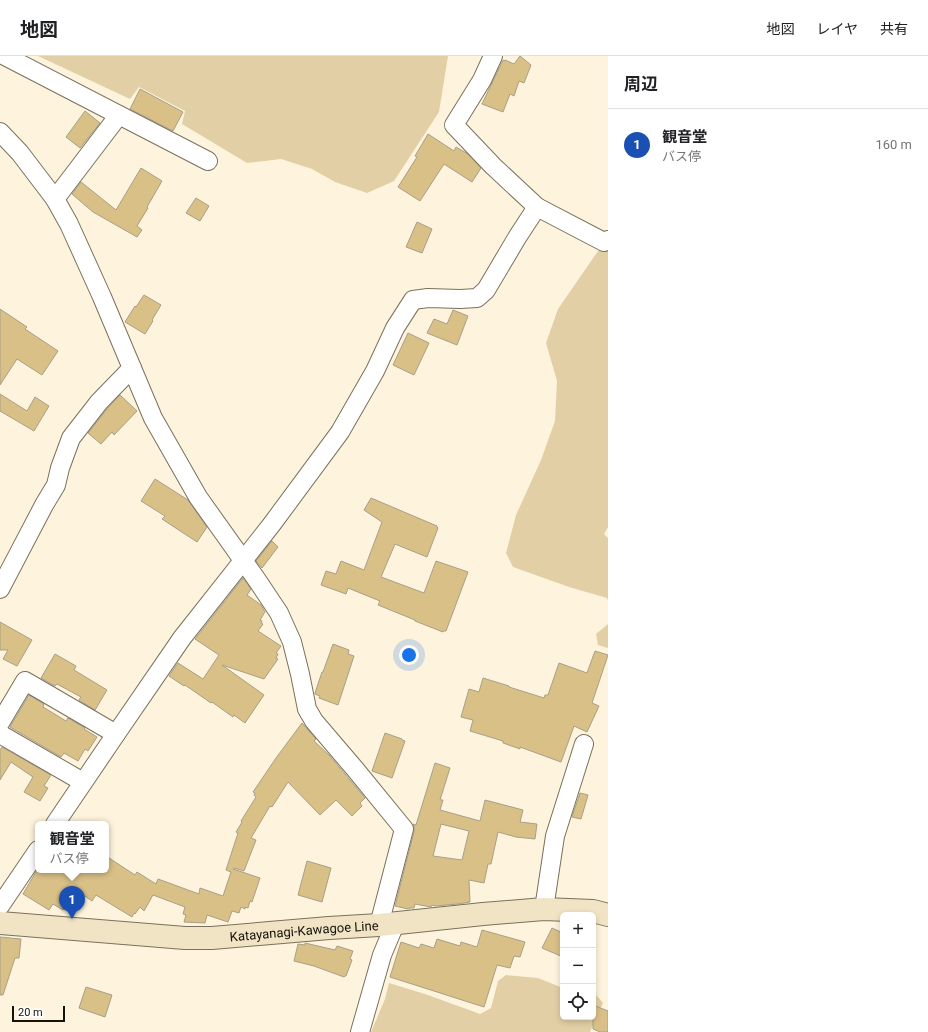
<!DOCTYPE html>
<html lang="ja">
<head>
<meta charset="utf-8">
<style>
  :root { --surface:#fff; --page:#f6f6f6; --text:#202124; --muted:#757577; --line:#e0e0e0; --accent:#0b8043 }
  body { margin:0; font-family:Roboto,"Noto Sans JP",sans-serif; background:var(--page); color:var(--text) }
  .controls { position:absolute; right:12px; bottom:12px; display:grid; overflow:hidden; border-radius:6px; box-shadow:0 2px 6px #0003 }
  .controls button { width:36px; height:36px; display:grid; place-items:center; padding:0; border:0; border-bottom:1px solid var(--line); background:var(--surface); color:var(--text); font:20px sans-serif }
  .scale { position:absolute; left:12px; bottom:10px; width:53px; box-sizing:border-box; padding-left:4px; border:2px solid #15120a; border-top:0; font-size:11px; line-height:14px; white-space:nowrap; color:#15120a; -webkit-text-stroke:3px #fff; paint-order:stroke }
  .you { position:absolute; left:409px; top:599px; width:14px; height:14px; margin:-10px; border:3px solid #fff; border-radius:50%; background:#1a73e8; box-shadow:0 0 0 6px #1a73e833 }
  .badge { display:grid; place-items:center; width:26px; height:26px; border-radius:50%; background:var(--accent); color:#fff; font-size:13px; font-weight:700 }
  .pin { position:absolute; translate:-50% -33px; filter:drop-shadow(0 1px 2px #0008) }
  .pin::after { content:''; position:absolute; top:21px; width:14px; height:12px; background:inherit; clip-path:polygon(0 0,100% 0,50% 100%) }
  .popup { position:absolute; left:35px; top:765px; width:74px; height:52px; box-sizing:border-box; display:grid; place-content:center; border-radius:6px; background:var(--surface); filter:drop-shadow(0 1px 3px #0005); font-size:13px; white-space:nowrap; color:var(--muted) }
  .popup b { font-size:15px; color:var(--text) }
  .popup::after { content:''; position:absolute; left:50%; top:100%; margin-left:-8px; border:8px solid transparent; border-top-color:var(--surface) }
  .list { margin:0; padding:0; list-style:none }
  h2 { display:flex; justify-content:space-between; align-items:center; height:52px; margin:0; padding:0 16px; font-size:17px }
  h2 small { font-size:13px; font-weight:400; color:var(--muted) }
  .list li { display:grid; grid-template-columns:26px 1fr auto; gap:12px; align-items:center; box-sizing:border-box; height:72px; padding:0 16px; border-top:1px solid var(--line) }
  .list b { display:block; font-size:15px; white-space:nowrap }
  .list p { margin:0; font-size:13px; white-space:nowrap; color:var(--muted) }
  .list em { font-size:13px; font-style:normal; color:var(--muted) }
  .icon { flex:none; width:22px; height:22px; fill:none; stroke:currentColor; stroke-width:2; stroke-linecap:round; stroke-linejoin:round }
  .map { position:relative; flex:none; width:608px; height:976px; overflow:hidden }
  header { display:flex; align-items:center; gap:24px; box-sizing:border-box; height:56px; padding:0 20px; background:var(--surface); border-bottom:1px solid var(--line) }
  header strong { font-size:19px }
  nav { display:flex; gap:22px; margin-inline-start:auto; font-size:14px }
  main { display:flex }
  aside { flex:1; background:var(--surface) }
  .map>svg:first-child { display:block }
</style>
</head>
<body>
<header>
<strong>地図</strong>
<nav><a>地図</a><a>レイヤ</a><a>共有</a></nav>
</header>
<main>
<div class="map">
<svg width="608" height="976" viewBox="0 0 608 976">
  <rect width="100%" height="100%" fill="#fef4dd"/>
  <g fill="#e2cfa6">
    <path d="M 38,0 L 448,0 L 439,56 L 394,125 L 367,137 L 335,126 L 312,113 L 281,103 L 247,107 L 182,68 L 185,55 L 139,31 L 130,43 Z"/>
    <path d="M 608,190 L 608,471 L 604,478 L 608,482 L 608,545 L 607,542 L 569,531 L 513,511 L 506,497 L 516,459 L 541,404 L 555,365 L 557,325 L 546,287 L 558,253 L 598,195 Z"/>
    <path d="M 608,568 L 608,592 L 598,589 L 596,578 Z"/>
    <path d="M 506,919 L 538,922 L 563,932 L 563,961 L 593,961 L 593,938 L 597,940 L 603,947 L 590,976 L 371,976 L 385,943 L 389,927 L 428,939 L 480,958 L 491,952 L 498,925 Z"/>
  </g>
  <g fill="#d9c087" stroke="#a89f89" fill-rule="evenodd">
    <path d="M 520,0 L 531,9 L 524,27 L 519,25 L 514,40 L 510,38 L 503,56 L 482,48 L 503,4 L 505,5 L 505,4 L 514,8 Z"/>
    <path d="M 140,33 L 183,56 L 173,75 L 130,53 Z"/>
    <path d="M 85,55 L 100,67 L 80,92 L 66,81 Z"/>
    <path d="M 428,78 L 454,95 L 456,91 L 468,98 L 481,112 L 472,126 L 444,108 L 420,145 L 398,131 L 417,101 L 415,100 Z"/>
    <path d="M 141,112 L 162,125 L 147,151 L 148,152 L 137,170 L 142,174 L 137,181 L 93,156 L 72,138 L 81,126 L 116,154 Z"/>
    <path d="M 196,142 L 209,150 L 200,165 L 186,157 Z"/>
    <path d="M 417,166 L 432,173 L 422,197 L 406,191 Z"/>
    <path d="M 144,239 L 161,249 L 152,264 L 153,265 L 145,278 L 125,266 L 135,250 L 136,251 Z"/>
    <path d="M 0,253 L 27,271 L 25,273 L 58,295 L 42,319 L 17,303 L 0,329 Z"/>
    <path d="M 453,254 L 468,260 L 457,289 L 427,277 L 434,263 L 447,268 Z"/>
    <path d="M 408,277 L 429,287 L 414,319 L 393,309 Z"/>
    <path d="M 0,338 L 27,355 L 35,341 L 49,350 L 34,375 L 0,355 Z"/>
    <path d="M 120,339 L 137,355 L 114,379 L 112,376 L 101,388 L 88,377 L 107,353 Z"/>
    <path d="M 155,423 L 188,444 L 207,471 L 197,486 L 162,463 L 165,460 L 141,445 Z"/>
    <path d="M 371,442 L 437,470 L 437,471 L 438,472 L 427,501 L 395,488 L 381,521 L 424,537 L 436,505 L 468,516 L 446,575 L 443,575 L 443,576 L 415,565 L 415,564 L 378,549 L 380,545 L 348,532 L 346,538 L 321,529 L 326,515 L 336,518 L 341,505 L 364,514 L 382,466 L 364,454 Z"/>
    <path d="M 272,485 L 278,491 L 262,512 L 256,505 Z"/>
    <path d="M 243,522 L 251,533 L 247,539 L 261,549 L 265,556 L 260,564 L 262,565 L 261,567 L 263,568 L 258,575 L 281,590 L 276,597 L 278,598 L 276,602 L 278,603 L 264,623 L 222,609 L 264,639 L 245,667 L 234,659 L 233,661 L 212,646 L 211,647 L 185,629 L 184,630 L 169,620 L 178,607 L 203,623 L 219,599 L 195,583 Z"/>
    <path d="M 0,566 L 32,584 L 17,610 L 3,603 L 8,594 L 0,594 Z"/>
    <path d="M 333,588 L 349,594 L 348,598 L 354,600 L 338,649 L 319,642 L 320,640 L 315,638 L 315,637 L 322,616 L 323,616 Z"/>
    <path d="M 595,595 L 608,599 L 592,647 L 599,650 L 587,676 L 574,670 L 561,706 L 520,691 L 520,693 L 503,687 L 503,685 L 470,675 L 473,664 L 461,661 L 469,633 L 479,636 L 483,622 L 509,630 L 509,631 L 544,642 L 545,639 L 548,639 L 559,607 L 587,617 Z"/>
    <path d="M 55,598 L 76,610 L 74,614 L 107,634 L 95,654 L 79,644 L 81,641 L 57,628 L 55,630 L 41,622 Z"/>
    <path d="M 29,639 L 44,648 L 43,651 L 66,665 L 68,662 L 85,672 L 84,673 L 97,681 L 88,695 L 85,693 L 78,705 L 64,697 L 61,701 L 10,671 Z"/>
    <path d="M 302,667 L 316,683 L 314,685 L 329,699 L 365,742 L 360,747 L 362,750 L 352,760 L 336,744 L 320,759 L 288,726 L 272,751 L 270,750 L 251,782 L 256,784 L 244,815 L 234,812 L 233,813 L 260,822 L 252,846 L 250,845 L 248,852 L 245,851 L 245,853 L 241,851 L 239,857 L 232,855 L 228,866 L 207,859 L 205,867 L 184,866 L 186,859 L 183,858 L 185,851 L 153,839 L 144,855 L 140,851 L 135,858 L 134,857 L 132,861 L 96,839 L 92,845 L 76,834 L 63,854 L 53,848 L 49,854 L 23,838 L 37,814 L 106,814 L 106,800 L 135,819 L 137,816 L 156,828 L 158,823 L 199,838 L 200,832 L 223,840 L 231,816 L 226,814 L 238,777 L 236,776 L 242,766 L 241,765 L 256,741 L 254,739 L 255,737 L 253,736 L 276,702 Z"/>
    <path d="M 385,677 L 402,683 L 402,684 L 405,685 L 392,722 L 372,715 Z"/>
    <path d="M 2,691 L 51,719 L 44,730 L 48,732 L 40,745 L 24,736 L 33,721 L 11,706 L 0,724 L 0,694 Z"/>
    <path d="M 435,707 L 450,712 L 440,744 L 443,744 L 440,754 L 480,765 L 485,744 L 523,754 L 520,766 L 537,768 L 535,783 L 516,781 L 498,776 L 491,808 L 488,808 L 484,827 L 469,824 L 470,846 L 458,848 L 435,850 L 432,849 L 431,851 L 415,848 L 414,852 L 410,852 L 408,853 L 395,850 L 414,776 L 414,771 L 413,768 L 416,769 ZM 441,768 L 469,775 L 462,804 L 433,800 Z"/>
    <path d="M 580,737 L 588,739 L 581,763 L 572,761 Z"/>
    <path d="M 307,805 L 331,812 L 322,846 L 298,839 Z"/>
    <path d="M 552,872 L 563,877 L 563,901 L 542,892 Z"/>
    <path d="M 482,874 L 525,886 L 520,901 L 514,900 L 510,912 L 497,909 L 484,951 L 390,921 L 401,886 L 419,892 L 421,888 L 434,892 L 437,883 L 460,890 L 461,886 L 477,891 Z"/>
    <path d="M 0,881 L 21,883 L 19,902 L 15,902 L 3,939 L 0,939 Z"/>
    <path d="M 305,887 L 335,894 L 337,890 L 353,895 L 350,903 L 352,904 L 346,920 L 345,920 L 344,921 L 314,910 L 294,905 L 298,888 L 305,889 Z"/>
    <path d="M 86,931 L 112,939 L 105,961 L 79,952 Z"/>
    <path d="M 593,949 L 608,955 L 608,976 L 600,976 L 593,973 Z"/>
  </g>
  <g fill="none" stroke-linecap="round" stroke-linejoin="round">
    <defs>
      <g id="minor">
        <path d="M 5,0 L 208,105"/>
        <path d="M 493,0 L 482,24 L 454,69 L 493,110 L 537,151"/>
        <path d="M 0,76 L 20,97 L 55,143 L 69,168 L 102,241 L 153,362 L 198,441 L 257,524 L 279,557 L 292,586 L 300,618 L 307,653 L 314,665 L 355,713 L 404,773 L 379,869"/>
        <path d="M 55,143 L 119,59"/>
        <path d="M 0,533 L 44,449 L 56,429 L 60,412 L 71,382 L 99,346 L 132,312"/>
        <path d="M 0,667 L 25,625 L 116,678"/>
        <path d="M 0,678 L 83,726"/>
        <path d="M 55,768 L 116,678 L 182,582 L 272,468 L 340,376 L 375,315 L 395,272 L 413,244 L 428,242 L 460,243 L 477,242 L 486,234 L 518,180 L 537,151 L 604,186 L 608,184"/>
        <path d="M 0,850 L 38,794"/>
        <path d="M 544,853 L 555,780 L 584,688"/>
        <path d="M 360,976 L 382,899 L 395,868"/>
      </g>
      <g id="secondary">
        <path id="s1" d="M 0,867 L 185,882 L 212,882 L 329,872 L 379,869 L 483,858 L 544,853 L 593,855 L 608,859"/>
      </g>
    </defs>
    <use href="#minor" stroke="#7a715c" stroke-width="20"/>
    <use href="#secondary" stroke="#7a715c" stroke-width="24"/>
    <use href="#minor" stroke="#fff" stroke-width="18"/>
    <use href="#secondary" stroke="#f1e4c5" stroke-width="22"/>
  </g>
  <g text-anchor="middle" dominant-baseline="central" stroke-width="3" stroke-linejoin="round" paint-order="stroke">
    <g font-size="13" fill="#15120a" stroke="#fff">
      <text stroke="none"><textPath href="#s1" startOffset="305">Katayanagi-Kawagoe Line</textPath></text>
    </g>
  </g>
</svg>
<div class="controls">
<button>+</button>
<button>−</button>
<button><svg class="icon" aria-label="locate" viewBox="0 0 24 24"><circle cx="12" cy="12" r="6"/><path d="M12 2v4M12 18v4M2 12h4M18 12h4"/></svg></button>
</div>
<div class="scale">20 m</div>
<div class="you"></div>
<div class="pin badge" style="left:72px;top:863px;background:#1a4fb4">1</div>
<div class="popup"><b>観音堂</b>バス停</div>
</div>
<aside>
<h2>周辺<small></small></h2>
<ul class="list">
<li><span class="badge" style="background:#1a4fb4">1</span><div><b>観音堂</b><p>バス停</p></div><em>160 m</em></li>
</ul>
</aside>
</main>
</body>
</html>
